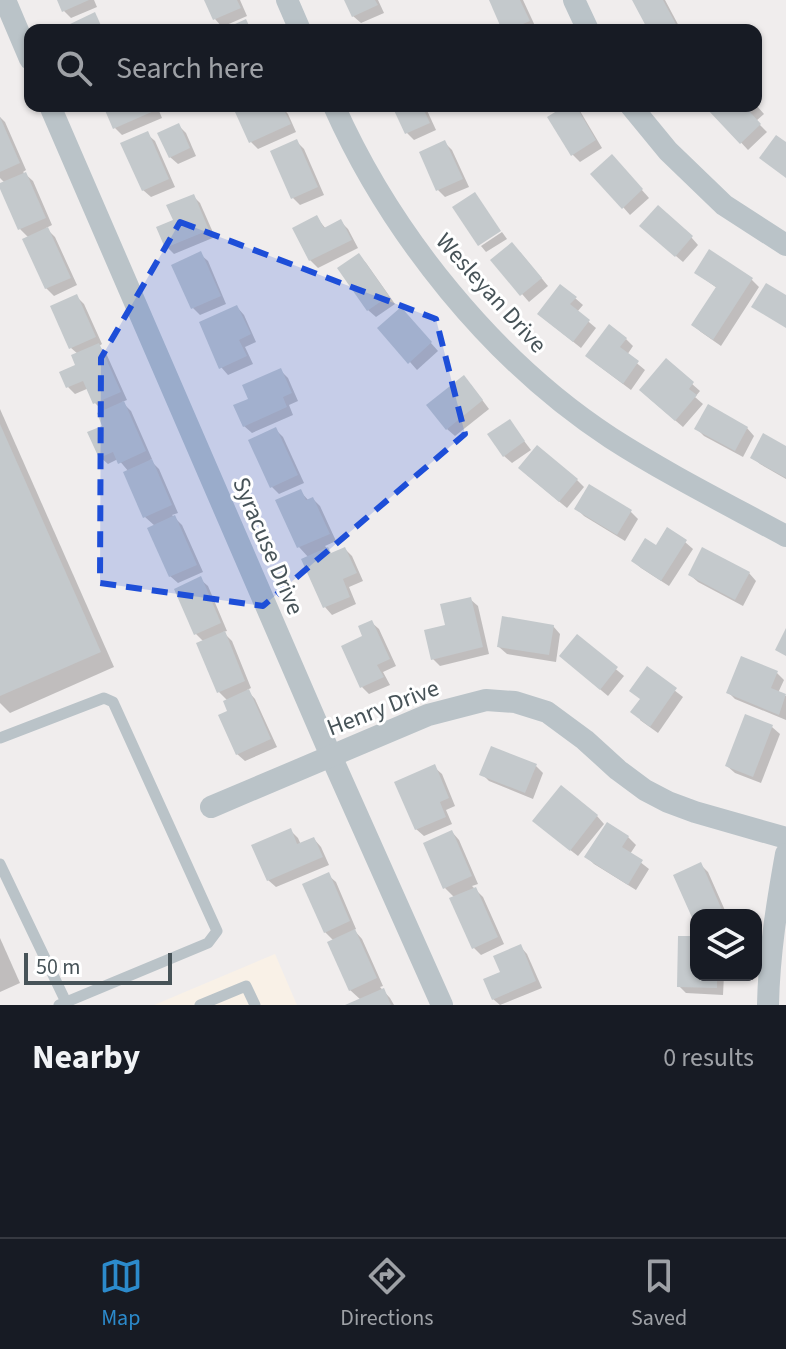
<!DOCTYPE html>
<html lang="en">
<head>
<meta charset="utf-8">
<style>
  :root { --surface:#171b24; --page:#242831; --text:#f1f3f6; --muted:#9ea1a6; --line:#363941; --accent:#2c8acb }
  body { margin:0; font-family:"Source Sans 3",sans-serif; background:var(--page); color:var(--text) }
  .controls { position:absolute; right:24px; bottom:24px; display:grid; overflow:hidden; border-radius:16px; box-shadow:0 2px 6px #0004 }
  .controls button { width:72px; height:72px; display:grid; place-items:center; padding:0; border:0; border-bottom:2px solid var(--line); background:var(--surface); color:var(--text); font:40px sans-serif }
  .scale { position:absolute; left:24px; bottom:20px; width:148px; box-sizing:border-box; padding-left:8px; border:4px solid #475358; border-top:0; font-size:22px; line-height:28px; white-space:nowrap; color:#475358; -webkit-text-stroke:6px #fff; paint-order:stroke }
  .list { margin:0; padding:0; list-style:none }
  h2 { display:flex; justify-content:space-between; align-items:center; height:104px; margin:0; padding:0 32px; font-size:34px }
  h2 small { font-size:26px; font-weight:400; color:var(--muted) }
  .icon { flex:none; width:44px; height:44px; fill:none; stroke:currentColor; stroke-width:2; stroke-linecap:round; stroke-linejoin:round }
  .map { position:relative; flex:none; width:786px; height:1005px; overflow:hidden }
  .search { position:absolute; background:var(--surface); box-shadow:0 2px 6px #0004; left:24px; right:24px; top:24px; height:88px; display:flex; align-items:center; gap:20px; box-sizing:border-box; padding:0 28px; border-radius:16px; color:var(--muted); font-size:30px }
  .sheet { height:232px; background:var(--surface) }
  nav { display:flex; justify-content:space-around; align-items:center; box-sizing:border-box; height:112px; border-top:2px solid var(--line); background:var(--surface); font-size:22px; color:var(--muted) }
  nav a { display:grid; justify-items:center; gap:4px }
  nav .on { color:var(--accent) }
  .map>svg:first-child { display:block }
</style>
</head>
<body>
<div class="map">
<svg width="786" height="1005" viewBox="0 0 786 1005">
  <rect width="100%" height="100%" fill="#f0eded"/>
  <path fill="#f9f1e7" d="M 275,954 L 297,1005 L 154,1005 Z"/>
  <g fill="#0003">
    <path d="M 59,0 L 94,0 L 97,7 L 71,18 L 64,11 Z"/>
    <path d="M 206,0 L 240,0 L 247,16 L 222,27 L 215,19 Z"/>
    <path d="M 346,0 L 378,0 L 384,13 L 361,23 L 353,16 Z"/>
    <path d="M 491,0 L 523,0 L 536,28 L 504,30 Z"/>
    <path d="M 634,0 L 665,0 L 681,30 L 650,30 Z"/>
    <path d="M 383,24 L 389,30 L 369,30 Z"/>
    <path d="M 756,105 L 764,114 L 756,121 L 767,132 L 748,150 L 711,110 L 716,106 Z"/>
    <path d="M 114,106 L 157,106 L 162,118 L 122,135 L 115,128 L 107,109 Z"/>
    <path d="M 253,106 L 263,106 L 267,110 L 281,106 L 288,114 L 296,132 L 258,149 L 251,142 Z"/>
    <path d="M 395,106 L 425,106 L 436,130 L 414,140 L 407,133 Z"/>
    <path d="M 569,106 L 575,106 L 580,111 L 602,148 L 580,162 L 572,154 Z"/>
    <path d="M 0,117 L 5,122 L 26,170 L 23,172 L 33,181 L 52,225 L 46,228 L 55,237 L 77,285 L 54,296 L 46,288 L 29,238 L 20,229 L 5,183 L 0,178 Z"/>
    <path d="M 178,125 L 186,133 L 196,156 L 178,164 L 170,157 Z"/>
    <path d="M 147,134 L 155,141 L 175,187 L 151,197 L 143,190 Z"/>
    <path d="M 297,142 L 304,149 L 324,195 L 300,205 L 293,198 Z"/>
    <path d="M 445,143 L 452,150 L 469,187 L 445,197 L 438,190 Z"/>
    <path d="M 619,164 L 649,198 L 630,215 L 623,207 Z"/>
    <path d="M 193,196 L 200,203 L 215,237 L 174,254 L 167,247 L 175,221 Z"/>
    <path d="M 317,218 L 326,229 L 341,222 L 348,229 L 358,248 L 318,268 L 310,260 Z"/>
    <path d="M 502,232 L 507,239 L 486,252 L 481,246 Z"/>
    <path d="M 649,233 L 691,237 L 698,245 L 683,262 Z"/>
    <path d="M 520,252 L 548,286 L 529,302 L 493,261 Z"/>
    <path d="M 200,254 L 208,261 L 226,304 L 200,315 L 193,308 Z"/>
    <path d="M 359,256 L 366,263 L 395,304 L 376,317 L 368,310 Z"/>
    <path d="M 696,273 L 752,280 L 759,287 L 721,346 L 701,332 L 693,325 L 717,288 Z"/>
    <path d="M 77,297 L 84,304 L 102,344 L 99,346 L 106,353 L 127,400 L 122,402 L 131,411 L 152,459 L 150,460 L 159,469 L 178,513 L 172,515 L 182,525 L 203,572 L 178,583 L 170,576 L 155,526 L 145,517 L 129,472 L 118,459 L 108,464 L 100,457 L 105,427 L 104,412 L 95,403 L 89,388 L 75,394 L 68,387 L 78,366 L 78,354 L 71,348 Z"/>
    <path d="M 575,298 L 583,305 L 577,312 L 596,328 L 581,348 L 547,321 Z"/>
    <path d="M 237,307 L 244,315 L 256,342 L 245,347 L 253,364 L 228,375 L 221,367 Z"/>
    <path d="M 408,317 L 438,351 L 417,370 L 410,362 Z"/>
    <path d="M 626,339 L 633,346 L 627,355 L 645,370 L 631,390 L 595,363 Z"/>
    <path d="M 666,361 L 700,391 L 695,397 L 703,404 L 683,427 L 649,398 Z"/>
    <path d="M 280,370 L 288,378 L 298,401 L 289,405 L 293,415 L 252,433 L 244,426 L 250,400 Z"/>
    <path d="M 471,385 L 489,409 L 455,436 L 447,429 Z"/>
    <path d="M 0,409 L 114,667 L 10,713 L 0,703 Z"/>
    <path d="M 509,421 L 531,450 L 512,463 L 504,456 Z"/>
    <path d="M 696,428 L 747,428 L 754,436 L 743,457 L 704,436 Z"/>
    <path d="M 276,430 L 283,437 L 304,483 L 279,494 L 271,486 Z"/>
    <path d="M 786,449 L 786,479 L 760,464 L 752,457 Z"/>
    <path d="M 527,475 L 577,480 L 584,487 L 567,508 Z"/>
    <path d="M 590,487 L 631,512 L 638,519 L 625,541 L 584,516 L 577,509 Z"/>
    <path d="M 300,491 L 309,501 L 313,499 L 320,506 L 336,541 L 325,546 L 332,554 L 345,549 L 352,556 L 363,581 L 349,587 L 356,604 L 332,615 L 325,607 L 304,560 L 309,558 L 299,547 Z"/>
    <path d="M 685,542 L 693,549 L 669,586 L 641,568 L 633,561 L 656,548 Z"/>
    <path d="M 749,573 L 756,581 L 743,606 L 698,582 L 690,575 Z"/>
    <path d="M 200,579 L 208,586 L 227,631 L 223,632 L 232,641 L 251,688 L 247,690 L 255,699 L 277,747 L 245,761 L 237,754 L 228,701 L 219,692 L 204,642 L 196,634 Z"/>
    <path d="M 470,599 L 478,606 L 489,654 L 440,666 L 433,659 L 448,626 Z"/>
    <path d="M 371,622 L 379,629 L 396,666 L 383,672 L 390,685 L 369,694 L 362,687 L 365,637 Z"/>
    <path d="M 553,626 L 560,634 L 556,662 L 507,654 L 499,647 Z"/>
    <path d="M 577,637 L 624,676 L 608,696 L 569,663 Z"/>
    <path d="M 647,669 L 683,697 L 658,733 L 640,720 Z"/>
    <path d="M 777,673 L 784,680 L 778,693 L 786,696 L 786,720 L 735,699 L 728,692 Z"/>
    <path d="M 772,727 L 780,734 L 761,783 L 735,773 L 727,766 Z"/>
    <path d="M 536,766 L 543,773 L 533,799 L 489,781 L 482,774 Z"/>
    <path d="M 434,767 L 442,774 L 455,806 L 446,810 L 452,824 L 424,836 L 416,829 Z"/>
    <path d="M 597,816 L 604,824 L 578,856 L 542,828 Z"/>
    <path d="M 607,824 L 628,837 L 636,845 L 630,854 L 649,869 L 636,890 L 594,864 L 587,857 Z"/>
    <path d="M 291,831 L 298,838 L 301,845 L 314,839 L 321,847 L 329,865 L 276,887 L 268,880 Z"/>
    <path d="M 452,832 L 459,840 L 478,884 L 472,886 L 483,897 L 504,944 L 481,955 L 473,947 L 455,898 L 445,888 Z"/>
    <path d="M 701,865 L 708,872 L 727,915 L 696,915 L 696,922 L 675,876 Z"/>
    <path d="M 328,875 L 336,882 L 356,929 L 354,930 L 362,939 L 383,986 L 380,987 L 390,998 L 394,1005 L 350,1005 L 361,1000 L 350,990 L 334,941 L 325,932 Z"/>
    <path d="M 0,938 L 20,983 L 0,992 Z"/>
    <path d="M 696,938 L 696,975 L 724,975 L 723,995 L 686,993 L 679,986 Z"/>
    <path d="M 520,946 L 527,954 L 542,988 L 500,1005 L 493,999 Z"/>
  </g>
  <g fill="#c4c9cc">
    <path d="M 57,0 L 89,0 L 62,12 Z"/>
    <path d="M 204,0 L 237,0 L 241,8 L 213,20 Z"/>
    <path d="M 344,0 L 375,0 L 378,5 L 352,17 Z"/>
    <path d="M 489,0 L 520,0 L 530,21 L 509,30 L 502,30 Z"/>
    <path d="M 632,0 L 663,0 L 677,26 L 670,30 L 648,30 Z"/>
    <path d="M 95,12 L 103,30 L 70,30 L 68,25 Z"/>
    <path d="M 246,19 L 251,30 L 222,30 Z"/>
    <path d="M 109,106 L 155,106 L 156,110 L 113,129 L 104,108 Z"/>
    <path d="M 248,106 L 262,106 L 265,111 L 277,106 L 282,106 L 291,124 L 249,143 L 235,112 Z"/>
    <path d="M 392,106 L 422,106 L 430,123 L 405,134 Z"/>
    <path d="M 565,106 L 576,106 L 596,140 L 571,156 L 547,117 Z"/>
    <path d="M 713,106 L 757,106 L 750,112 L 761,124 L 740,144 L 708,110 Z"/>
    <path d="M 0,117 L 20,163 L 0,172 Z"/>
    <path d="M 179,123 L 190,148 L 169,158 L 157,133 Z"/>
    <path d="M 148,131 L 169,179 L 142,191 L 120,143 Z"/>
    <path d="M 776,135 L 786,142 L 786,178 L 759,158 Z"/>
    <path d="M 297,139 L 318,187 L 291,199 L 270,151 Z"/>
    <path d="M 445,140 L 463,179 L 436,191 L 419,152 Z"/>
    <path d="M 612,154 L 643,189 L 622,209 L 590,174 Z"/>
    <path d="M 26,172 L 46,218 L 18,230 L 0,189 L 0,183 Z"/>
    <path d="M 475,192 L 501,231 L 478,246 L 452,207 Z"/>
    <path d="M 194,194 L 209,230 L 165,248 L 156,227 L 173,220 L 166,205 Z"/>
    <path d="M 658,205 L 693,236 L 675,257 L 639,226 Z"/>
    <path d="M 317,215 L 324,228 L 341,219 L 352,240 L 309,261 L 292,228 Z"/>
    <path d="M 48,227 L 71,278 L 45,289 L 22,239 Z"/>
    <path d="M 512,242 L 542,278 L 520,296 L 490,260 Z"/>
    <path d="M 709,249 L 753,278 L 713,340 L 691,325 L 716,287 L 694,273 Z"/>
    <path d="M 201,251 L 221,296 L 191,309 L 171,265 Z"/>
    <path d="M 359,253 L 389,296 L 367,311 L 337,268 Z"/>
    <path d="M 766,283 L 786,295 L 786,328 L 751,307 Z"/>
    <path d="M 560,284 L 577,297 L 570,304 L 590,320 L 573,342 L 537,314 Z"/>
    <path d="M 77,294 L 96,337 L 69,349 L 50,306 Z"/>
    <path d="M 237,305 L 251,334 L 239,340 L 247,356 L 219,369 L 199,322 Z"/>
    <path d="M 401,307 L 432,342 L 408,364 L 377,328 Z"/>
    <path d="M 609,324 L 627,338 L 620,347 L 639,361 L 623,384 L 585,356 Z"/>
    <path d="M 99,343 L 121,392 L 93,404 L 83,381 L 66,388 L 59,372 L 75,365 L 71,355 Z"/>
    <path d="M 666,358 L 694,382 L 689,389 L 697,395 L 675,421 L 639,390 Z"/>
    <path d="M 281,368 L 292,393 L 283,397 L 287,407 L 243,427 L 233,405 L 248,399 L 242,385 Z"/>
    <path d="M 464,375 L 483,400 L 446,430 L 426,405 Z"/>
    <path d="M 124,401 L 146,451 L 118,464 L 113,452 L 99,458 L 87,432 L 102,426 L 97,413 Z"/>
    <path d="M 708,404 L 748,427 L 735,451 L 694,429 Z"/>
    <path d="M 510,419 L 525,441 L 503,457 L 487,434 Z"/>
    <path d="M 0,424 L 101,652 L 0,696 Z"/>
    <path d="M 276,427 L 298,475 L 270,488 L 248,440 Z"/>
    <path d="M 763,433 L 786,446 L 786,478 L 750,458 Z"/>
    <path d="M 537,445 L 578,479 L 559,502 L 518,468 Z"/>
    <path d="M 152,459 L 172,505 L 143,518 L 123,472 Z"/>
    <path d="M 589,484 L 632,510 L 617,535 L 574,509 Z"/>
    <path d="M 301,489 L 306,500 L 313,497 L 330,534 L 297,548 L 275,500 Z"/>
    <path d="M 175,515 L 197,565 L 169,577 L 147,528 Z"/>
    <path d="M 667,527 L 687,540 L 661,581 L 631,561 L 645,538 L 656,545 Z"/>
    <path d="M 328,547 L 331,553 L 345,547 L 357,573 L 343,579 L 350,597 L 323,608 L 301,559 Z"/>
    <path d="M 702,547 L 750,572 L 735,600 L 688,575 Z"/>
    <path d="M 201,576 L 221,623 L 194,635 L 174,589 Z"/>
    <path d="M 471,597 L 483,647 L 431,660 L 424,630 L 445,625 L 440,604 Z"/>
    <path d="M 502,616 L 554,625 L 549,655 L 497,647 Z"/>
    <path d="M 372,620 L 390,659 L 377,665 L 384,677 L 360,688 L 341,646 L 362,636 L 358,626 Z"/>
    <path d="M 786,628 L 786,656 L 775,650 Z"/>
    <path d="M 225,631 L 245,681 L 217,693 L 196,643 Z"/>
    <path d="M 577,634 L 618,667 L 600,690 L 559,656 Z"/>
    <path d="M 741,656 L 778,671 L 771,688 L 786,694 L 779,715 L 726,693 Z"/>
    <path d="M 647,666 L 677,688 L 650,727 L 630,712 L 640,699 L 629,691 Z"/>
    <path d="M 249,689 L 271,739 L 236,755 L 218,715 L 227,711 L 223,701 Z"/>
    <path d="M 745,714 L 773,725 L 753,777 L 725,766 Z"/>
    <path d="M 491,746 L 537,764 L 525,793 L 479,775 Z"/>
    <path d="M 435,764 L 449,798 L 440,802 L 446,817 L 415,830 L 394,782 Z"/>
    <path d="M 561,785 L 598,815 L 570,851 L 532,821 Z"/>
    <path d="M 607,822 L 629,836 L 622,847 L 643,860 L 628,885 L 584,857 Z"/>
    <path d="M 291,828 L 297,844 L 314,837 L 323,857 L 267,881 L 251,845 Z"/>
    <path d="M 452,830 L 472,876 L 443,889 L 423,843 Z"/>
    <path d="M 701,862 L 722,910 L 710,915 L 696,915 L 696,921 L 694,922 L 673,875 Z"/>
    <path d="M 329,872 L 350,921 L 324,933 L 302,884 Z"/>
    <path d="M 476,887 L 498,937 L 472,949 L 449,898 Z"/>
    <path d="M 355,929 L 377,978 L 349,991 L 327,942 Z"/>
    <path d="M 678,936 L 696,936 L 696,975 L 717,975 L 717,988 L 677,987 Z"/>
    <path d="M 521,944 L 536,981 L 492,1000 L 483,979 L 500,972 L 493,956 Z"/>
    <path d="M 384,988 L 391,1005 L 345,1005 Z"/>
  </g>
  <g fill="none" stroke-linecap="round" stroke-linejoin="round">
    <g stroke="#bac3c8" stroke-width="11">
      <path d="M 0,738 L 104,698 L 113,702 L 217,931 L 208,943 L 59,1005"/>
      <path d="M 0,864 L 66,1002"/>
      <path d="M 200,1005 L 246,986 L 255,1005"/>
    </g>
    <g stroke="#bac3c8" stroke-width="22">
      <path d="M 5,0 L 30,59"/>
      <path d="M 287,0 L 300,30"/>
      <path d="M 574,0 L 588,30"/>
      <path d="M 50,106 L 331,756 L 442,1005"/>
      <path d="M 334,106 C 391,234 493,361 611,438 C 667,474 727,504 786,536"/>
      <path d="M 631,106 L 668,151 L 724,205 L 786,245"/>
      <path d="M 211,807 L 428,715 L 486,700 L 515,702 L 547,712 L 585,740 L 618,770 L 645,790 L 668,802 L 695,812 L 786,838"/>
      <path d="M 768,1005 C 769,954 777,904 786,854"/>
    </g>
  </g>
  <path fill="#1d4ed8" fill-opacity="0.2" stroke="#1d4ed8" stroke-width="6" stroke-dasharray="16 10" stroke-linejoin="round" d="M 180,222 L 436,319 L 465,434 L 263,606 L 100,583 L 101,358 Z"/>
  <g text-anchor="middle" dominant-baseline="central" stroke-width="6" stroke-linejoin="round" paint-order="stroke">
    <g font-size="24" fill="#475358" stroke="#fff">
      <text transform="translate(491 293) rotate(48)">Wesleyan Drive</text>
      <text transform="translate(268 546) rotate(67)">Syracuse Drive</text>
      <text transform="translate(383 708) rotate(-21)">Henry Drive</text>
    </g>
  </g>
</svg>
<div class="controls">
<button><svg class="icon" aria-label="layers" viewBox="0 0 24 24"><path d="M12 4l9 5-9 5-9-5zM3 14l9 5 9-5"/></svg></button>
</div>
<div class="scale">50 m</div>
<div class="search"><svg class="icon" aria-label="search" viewBox="0 0 24 24"><circle cx="10" cy="10" r="6"/><path d="M15 15l6 6"/></svg>Search here</div>
</div>
<section class="sheet">
<h2>Nearby<small>0 results</small></h2>
<ul class="list">
</ul>
</section>
<nav>
<a class="on"><svg class="icon" aria-label="map" viewBox="0 0 24 24"><path d="M3 6l6-2 6 2 6-2v14l-6 2-6-2-6 2zM9 4v14M15 6v14"/></svg>Map</a>
<a><svg class="icon" aria-label="directions" viewBox="0 0 24 24"><path d="M12 3l9 9-9 9-9-9zM9 14v-3h6M13 9l2 2-2 2"/></svg>Directions</a>
<a><svg class="icon" aria-label="saved" viewBox="0 0 24 24"><path d="M7 4h10v16l-5-4-5 4z"/></svg>Saved</a>
</nav>
</body>
</html>
